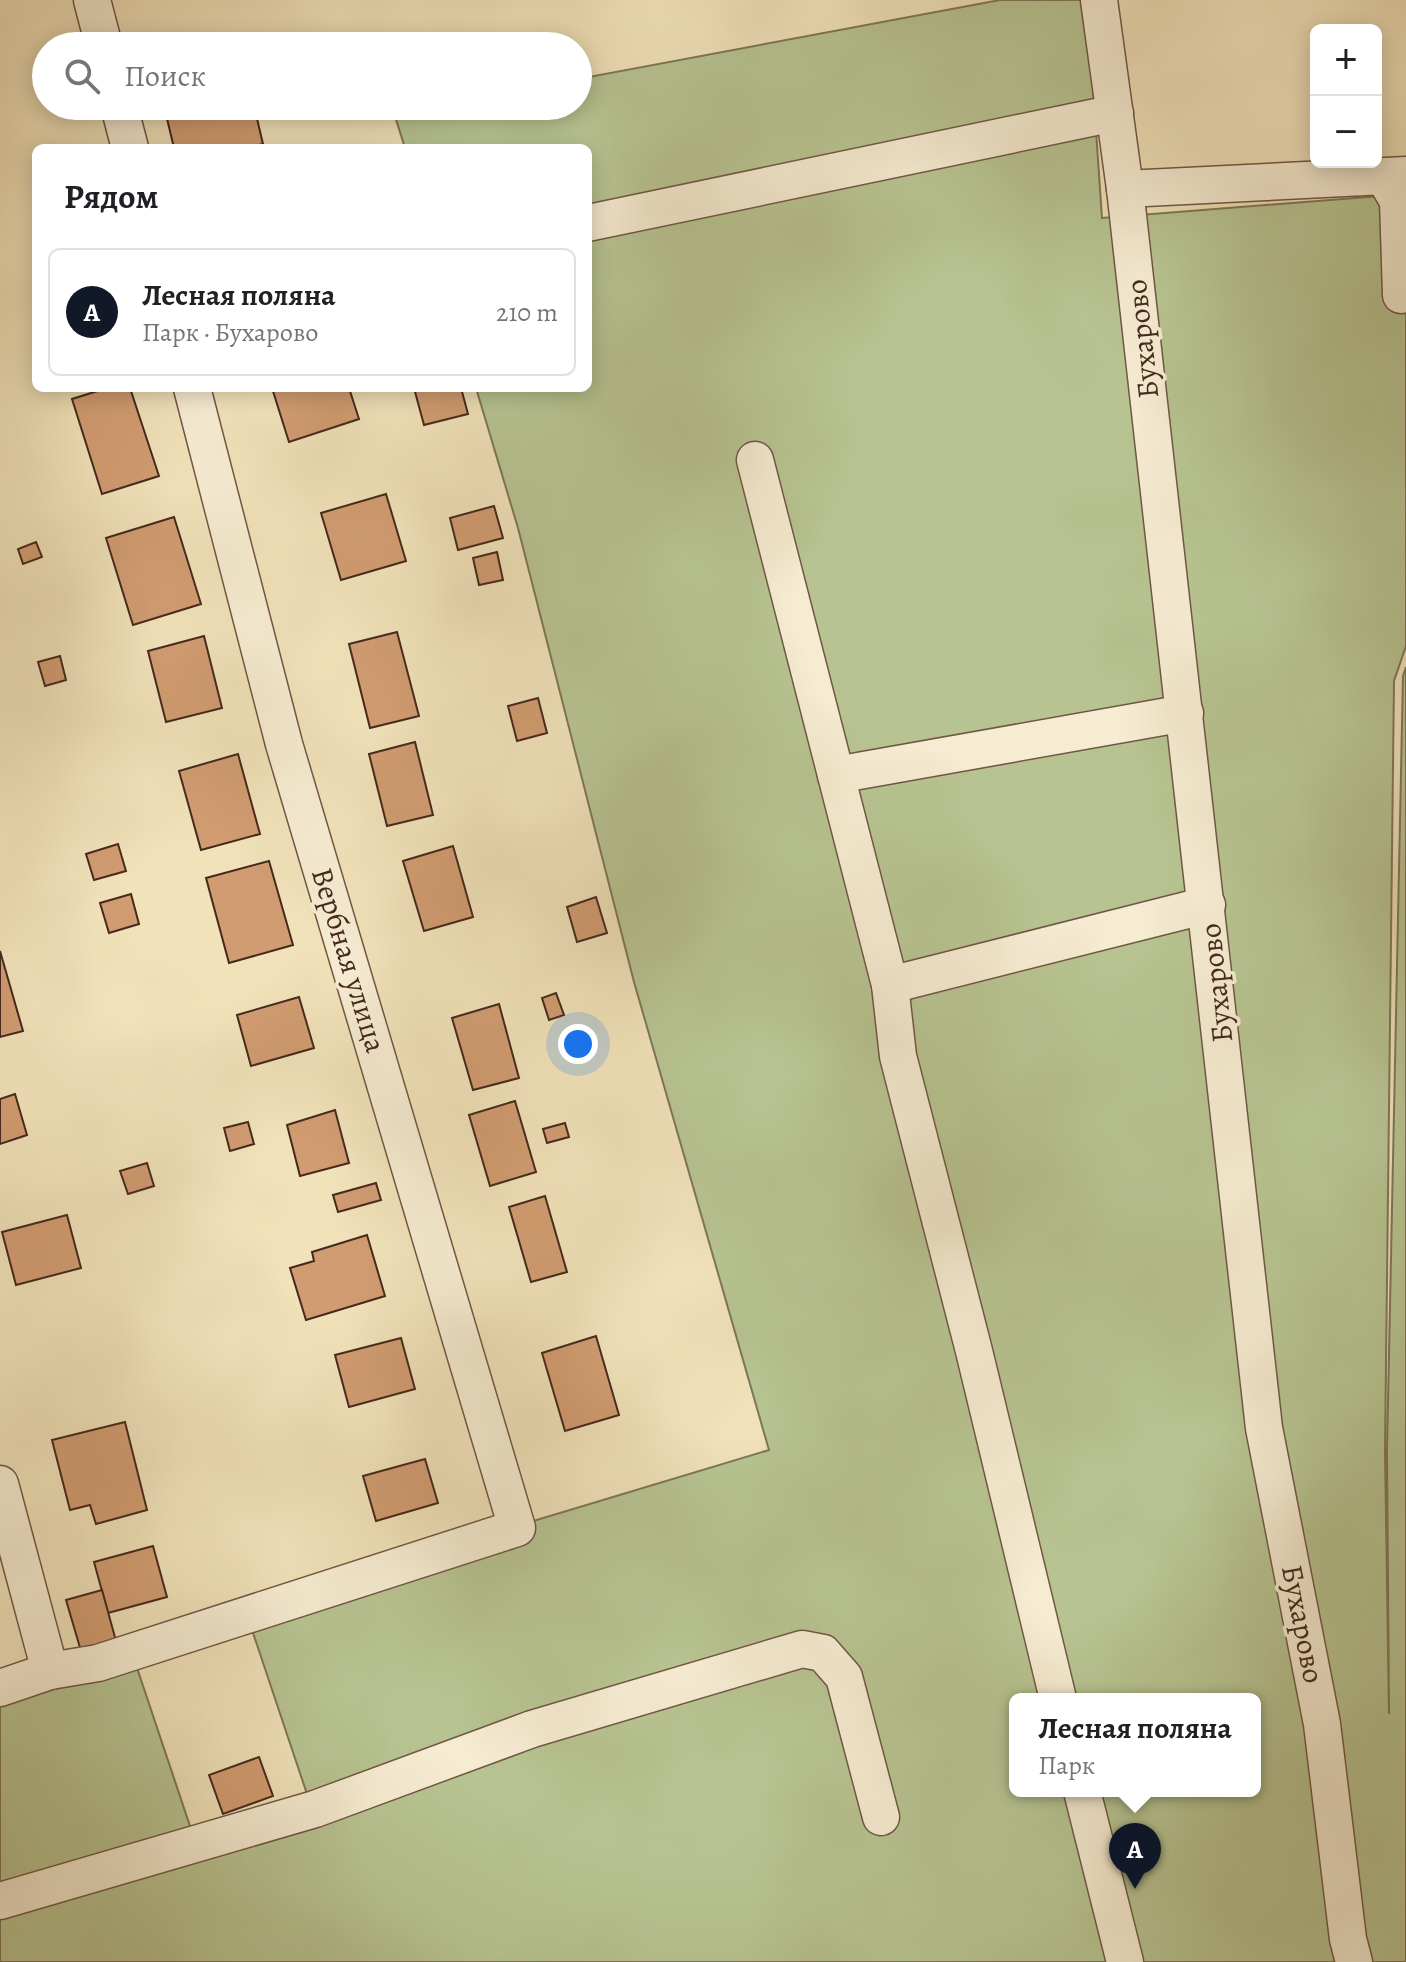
<!DOCTYPE html>
<html lang="ru">
<head>
<meta charset="utf-8">
<style>
  :root { --surface:#fff; --page:#f2f2f2; --text:#202124; --muted:#757577; --line:#e0e0e0; --accent:#111827 }
  body { margin:0; font-family:Alegreya,serif; background:var(--page); color:var(--text) }
  .controls { position:absolute; right:24px; top:24px; display:grid; overflow:hidden; border-radius:12px; box-shadow:0 4px 20px #0003 }
  .controls button { width:72px; height:72px; display:grid; place-items:center; padding:0; border:0; border-bottom:2px solid var(--line); background:var(--surface); color:var(--text); font:40px sans-serif }
  .you { position:absolute; left:578px; top:1044px; width:28px; height:28px; margin:-20px; border:6px solid #fff; border-radius:50%; background:#1a73e8; box-shadow:0 0 0 12px #1a73e833 }
  .badge { display:grid; place-items:center; width:52px; height:52px; border-radius:50%; background:var(--accent); color:#fff; font-size:26px; font-weight:700 }
  .pin { position:absolute; translate:-50% -66px; filter:drop-shadow(0 2px 4px #0008) }
  .pin::after { content:''; position:absolute; top:42px; width:28px; height:24px; background:inherit; clip-path:polygon(0 0,100% 0,50% 100%) }
  .popup { position:absolute; left:1009px; top:1693px; width:252px; height:104px; box-sizing:border-box; display:grid; place-content:center; border-radius:12px; background:var(--surface); filter:drop-shadow(0 2px 6px #0005); font-size:26px; white-space:nowrap; color:var(--muted) }
  .popup b { font-size:30px; color:var(--text) }
  .popup::after { content:''; position:absolute; left:50%; top:100%; margin-left:-16px; border:16px solid transparent; border-top-color:var(--surface) }
  .list { margin:0; padding:0; list-style:none }
  h2 { display:flex; justify-content:space-between; align-items:center; height:104px; margin:0; padding:0 32px; font-size:34px }
  h2 small { font-size:26px; font-weight:400; color:var(--muted) }
  .list li { display:grid; grid-template-columns:52px 1fr auto; gap:24px; align-items:center; box-sizing:border-box; height:128px; margin:0 16px 16px; padding:0 16px; border:2px solid var(--line); border-radius:12px }
  .list b { display:block; font-size:30px; white-space:nowrap }
  .list p { margin:0; font-size:26px; white-space:nowrap; color:var(--muted) }
  .list em { font-size:26px; font-style:normal; color:var(--muted) }
  .icon { flex:none; width:44px; height:44px; fill:none; stroke:currentColor; stroke-width:2; stroke-linecap:round; stroke-linejoin:round }
  .map { position:relative; flex:none; width:1406px; height:1962px; overflow:hidden }
  .search { position:absolute; background:var(--surface); box-shadow:0 4px 20px #0003; left:32px; top:32px; width:560px; height:88px; display:flex; align-items:center; gap:20px; box-sizing:border-box; padding:0 28px; border-radius:44px; color:var(--muted); font-size:30px }
  .panel { position:absolute; background:var(--surface); box-shadow:0 4px 20px #0003; left:32px; top:144px; width:560px; height:248px; border-radius:12px }
  .map>svg:first-child { display:block }
</style>
</head>
<body>
<div class="map">
<svg width="1406" height="1962" viewBox="0 0 1406 1962">
  <rect width="100%" height="100%" fill="#f1e2b9"/>
  <filter id="stains"><feTurbulence type="fractalNoise" baseFrequency=".0025" numOctaves="4"/><feColorMatrix values="0 0 0 0 .2 0 0 0 0 .09 0 0 0 0 .02 0 0 0 .5 -.17"/></filter>
  <radialGradient id="worn" r=".72"><stop offset=".6" stop-color="#630" stop-opacity="0"/><stop offset="1" stop-color="#630" stop-opacity=".3"/></radialGradient>
  <path fill="#b7c491" stroke="#7e7658" stroke-width="2" fill-rule="evenodd" d="M 1000,0 L 1087,0 L 1102,218 L 1406,194 L 1406,646 L 1394,681 L 1385,1451 L 1389,1714 L 1387,1451 L 1403,676 L 1406,667 L 1406,1962 L 0,1962 L 0,1704 L 56,1686 L 136,1665 L 192,1832 L 307,1794 L 251,1627 L 530,1522 L 769,1450 L 634,982 L 518,528 L 476,388 L 588,388 L 588,148 L 405,148 L 394,113 L 432,106 L 578,106 L 578,79 ZM 1015,1699 L 1255,1699 L 1255,1791 L 1015,1791 Z"/>
  <g fill="#d19c71" stroke="#45291e" stroke-width="2">
    <path d="M 164,106 L 254,106 L 263,144 L 248,148 L 174,148 Z"/>
    <path d="M 107,388 L 130,388 L 159,476 L 102,494 L 72,399 Z"/>
    <path d="M 272,388 L 349,388 L 359,419 L 289,442 Z"/>
    <path d="M 414,388 L 461,388 L 468,414 L 424,425 Z"/>
    <path d="M 386,494 L 406,561 L 341,580 L 321,513 Z"/>
    <path d="M 494,506 L 503,538 L 458,550 L 450,518 Z"/>
    <path d="M 174,517 L 201,604 L 133,625 L 106,538 Z"/>
    <path d="M 36,542 L 42,557 L 23,564 L 18,549 Z"/>
    <path d="M 497,552 L 503,580 L 479,585 L 473,558 Z"/>
    <path d="M 397,632 L 419,716 L 370,728 L 349,644 Z"/>
    <path d="M 204,636 L 222,708 L 166,722 L 148,651 Z"/>
    <path d="M 60,656 L 66,680 L 45,686 L 38,662 Z"/>
    <path d="M 538,698 L 547,733 L 517,741 L 508,706 Z"/>
    <path d="M 415,742 L 433,815 L 387,826 L 369,754 Z"/>
    <path d="M 238,754 L 260,834 L 201,850 L 179,771 Z"/>
    <path d="M 118,844 L 126,871 L 94,880 L 86,854 Z"/>
    <path d="M 453,846 L 473,917 L 424,931 L 403,861 Z"/>
    <path d="M 269,861 L 293,945 L 229,963 L 206,878 Z"/>
    <path d="M 131,894 L 139,924 L 109,933 L 100,903 Z"/>
    <path d="M 596,897 L 607,933 L 577,942 L 567,907 Z"/>
    <path d="M 0,951 L 23,1031 L 0,1037 Z"/>
    <path d="M 556,993 L 564,1015 L 549,1020 L 542,998 Z"/>
    <path d="M 299,997 L 314,1048 L 251,1066 L 237,1015 Z"/>
    <path d="M 499,1004 L 519,1078 L 473,1090 L 452,1018 Z"/>
    <path d="M 15,1094 L 27,1135 L 0,1144 L 0,1099 Z"/>
    <path d="M 515,1101 L 536,1172 L 490,1186 L 469,1115 Z"/>
    <path d="M 335,1110 L 349,1163 L 300,1176 L 287,1125 Z"/>
    <path d="M 248,1122 L 254,1144 L 230,1151 L 224,1128 Z"/>
    <path d="M 565,1123 L 569,1137 L 547,1143 L 543,1129 Z"/>
    <path d="M 147,1163 L 154,1186 L 128,1194 L 120,1171 Z"/>
    <path d="M 376,1183 L 381,1200 L 338,1212 L 333,1195 Z"/>
    <path d="M 545,1196 L 567,1272 L 531,1282 L 509,1207 Z"/>
    <path d="M 67,1215 L 81,1268 L 16,1285 L 2,1232 Z"/>
    <path d="M 367,1235 L 385,1296 L 306,1320 L 290,1268 L 314,1261 L 312,1252 Z"/>
    <path d="M 596,1336 L 619,1415 L 565,1431 L 542,1353 Z"/>
    <path d="M 401,1338 L 415,1389 L 349,1407 L 335,1355 Z"/>
    <path d="M 125,1422 L 147,1510 L 96,1524 L 90,1505 L 70,1510 L 52,1440 Z"/>
    <path d="M 425,1459 L 438,1503 L 376,1521 L 363,1476 Z"/>
    <path d="M 153,1546 L 167,1597 L 108,1613 L 94,1562 Z"/>
    <path d="M 102,1590 L 116,1641 L 81,1651 L 66,1600 Z"/>
    <path d="M 259,1757 L 273,1796 L 223,1814 L 209,1775 Z"/>
  </g>
  <g fill="none" stroke-linecap="round" stroke-linejoin="round">
    <defs>
      <g id="minor">
        <path d="M 92,0 L 104,46"/>
        <path d="M 1099,0 L 1125,189 L 1264,1428 L 1322,1724 L 1348,1939 L 1354,1962"/>
        <path d="M 119,106 L 130,148"/>
        <path d="M 1384,177 L 1398,201 L 1401,295"/>
        <path d="M 1125,189 L 1406,175"/>
        <path d="M 588,223 L 1115,113"/>
        <path d="M 755,460 L 890,985 L 1207,905"/>
        <path d="M 836,775 L 1185,713"/>
        <path d="M 890,985 L 898,1056 L 974,1351 L 1058,1699"/>
        <path d="M 0,1484 L 50,1671"/>
        <path d="M 0,1688 L 50,1671 L 98,1663 L 517,1528 L 284,744 L 192,388"/>
        <path d="M 1082,1791 L 1125,1962"/>
        <path d="M 0,1901 L 315,1809 L 532,1729 L 802,1649 L 823,1653 L 844,1677 L 881,1817"/>
      </g>
    </defs>
    <use href="#minor" stroke="#705745" stroke-width="39"/>
    <use href="#minor" stroke="#f6ecd2" stroke-width="36"/>
  </g>
  <g text-anchor="middle" dominant-baseline="central" stroke-width="7" stroke-linejoin="round" paint-order="stroke">
    <g font-size="30" fill="#45291e" stroke="#f6ecd2">
      <text transform="translate(1142 339) rotate(-96)">Бухарово</text>
      <text transform="translate(349 960) rotate(73)">Вербная улица</text>
      <text transform="translate(1216 983) rotate(-96)">Бухарово</text>
      <text transform="translate(1303 1624) rotate(79)">Бухарово</text>
    </g>
  </g>
  <rect width="100%" height="100%" filter="url(#stains)"/>
  <rect width="100%" height="100%" fill="url(#worn)"/>
</svg>
<div class="controls">
<button>+</button>
<button>−</button>
</div>
<div class="you"></div>
<div class="pin badge" style="left:1135px;top:1889px">A</div>
<div class="popup"><b>Лесная поляна</b>Парк</div>
<div class="search"><svg class="icon" aria-label="search" viewBox="0 0 24 24"><circle cx="10" cy="10" r="6"/><path d="M15 15l6 6"/></svg>Поиск</div>
<section class="panel">
<h2>Рядом<small></small></h2>
<ul class="list">
<li><span class="badge">A</span><div><b>Лесная поляна</b><p>Парк · Бухарово</p></div><em>210 m</em></li>
</ul>
</section>
</div>
</body>
</html>
